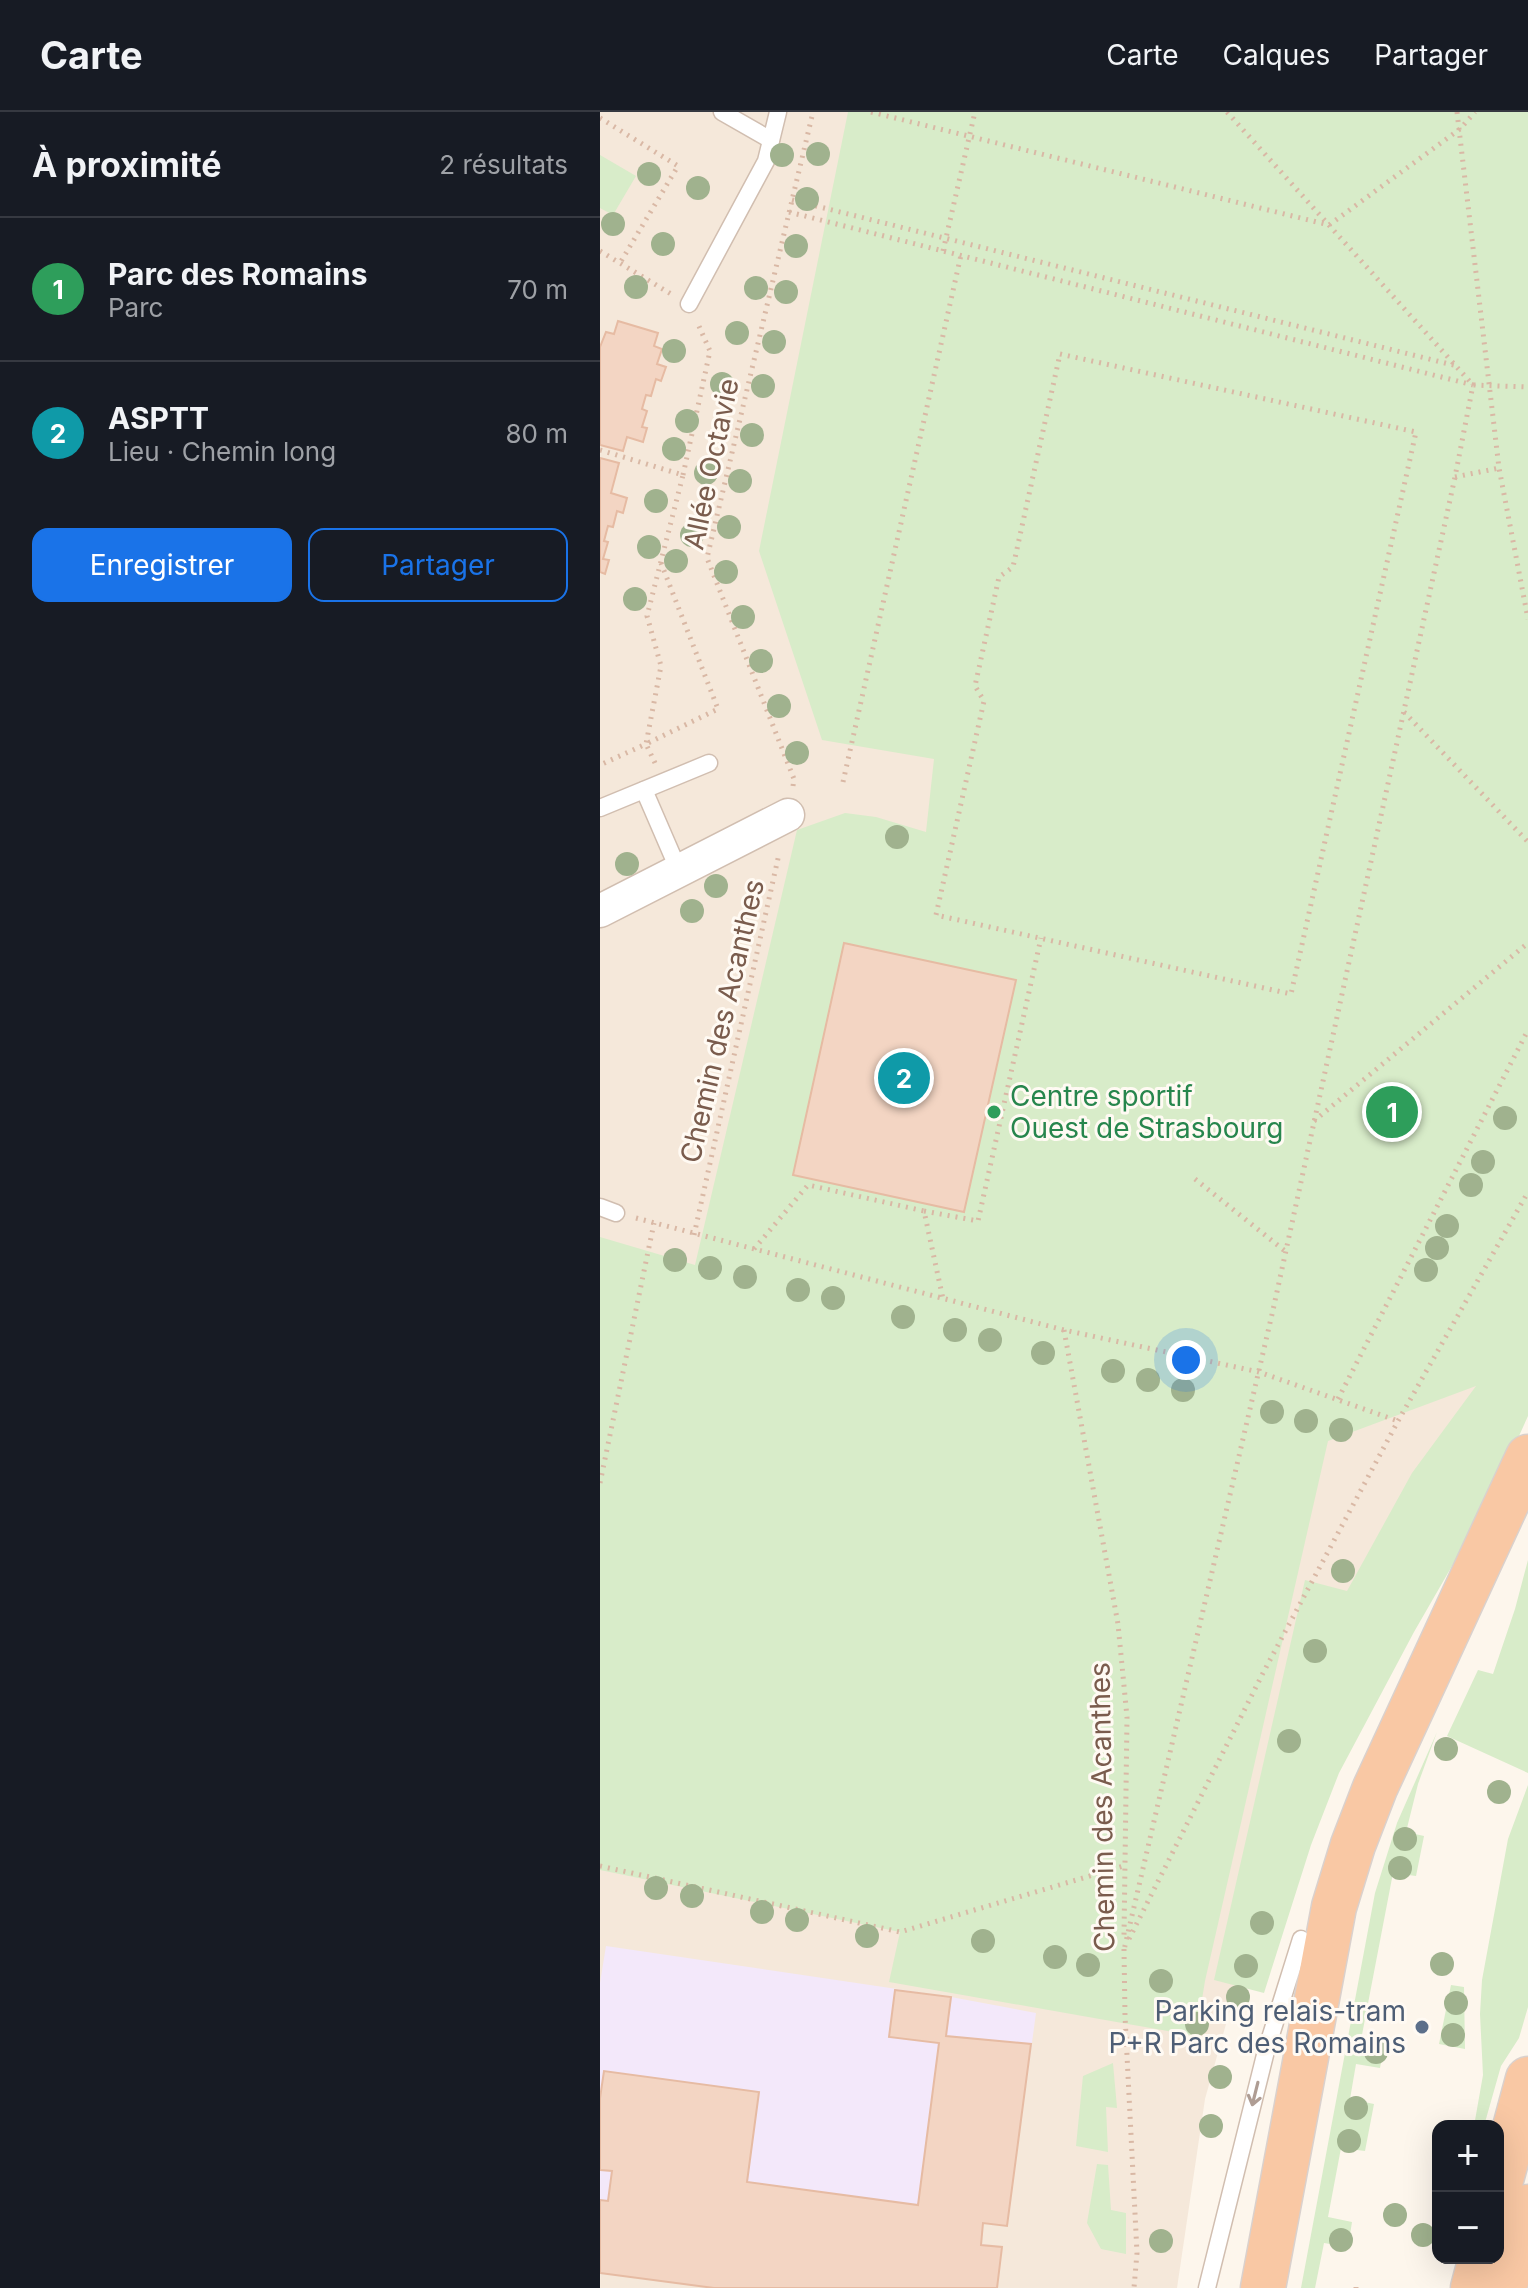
<!DOCTYPE html>
<html lang="fr">
<head>
<meta charset="utf-8">
<style>
  :root { --surface:#171b24; --page:#242831; --text:#f1f3f6; --muted:#9ea1a6; --line:#363941; --accent:#1a73e8 }
  body { margin:0; font-family:Inter,sans-serif; background:var(--page); color:var(--text) }
  .controls { position:absolute; right:24px; bottom:24px; display:grid; overflow:hidden; border-radius:16px; box-shadow:0 8px 32px #0002 }
  .controls button { width:72px; height:72px; display:grid; place-items:center; padding:0; border:0; border-bottom:2px solid var(--line); background:var(--surface); color:var(--text); font:40px sans-serif }
  .you { position:absolute; left:586px; top:1248px; width:28px; height:28px; margin:-20px; border:6px solid #fff; border-radius:50%; background:#1a73e8; box-shadow:0 0 0 12px #1a73e833 }
  .badge { display:grid; place-items:center; width:52px; height:52px; border-radius:50%; background:var(--accent); color:#fff; font-size:26px; font-weight:700 }
  .pin { position:absolute; translate:-50% -50%; border:4px solid #fff; box-shadow:0 2px 8px #0006 }
  .list { margin:0; padding:0; list-style:none }
  h2 { display:flex; justify-content:space-between; align-items:center; height:104px; margin:0; padding:0 32px; font-size:34px }
  h2 small { font-size:26px; font-weight:400; color:var(--muted) }
  .list li { display:grid; grid-template-columns:52px 1fr auto; gap:24px; align-items:center; box-sizing:border-box; height:144px; padding:0 32px; border-top:2px solid var(--line) }
  .list b { display:block; font-size:30px; white-space:nowrap }
  .list p { margin:0; font-size:26px; white-space:nowrap; color:var(--muted) }
  .list em { font-size:26px; font-style:normal; color:var(--muted) }
  .actions { display:flex; gap:16px; padding:24px 32px }
  .actions a { flex:1; padding:18px 0; border:2px solid var(--accent); border-radius:16px; text-align:center; font-size:28px; color:var(--accent) }
  .actions .main { background:var(--accent); color:#fff }
  .map { position:relative; flex:none; width:928px; height:2176px; overflow:hidden }
  header { display:flex; align-items:center; gap:48px; box-sizing:border-box; height:112px; padding:0 40px; background:var(--surface); border-bottom:2px solid var(--line) }
  header strong { font-size:38px }
  nav { display:flex; gap:44px; margin-inline-start:auto; font-size:28px }
  main { display:flex }
  aside { flex:1; background:var(--surface) }
  .map>svg:first-child { display:block }
</style>
</head>
<body>
<header>
<strong>Carte</strong>
<nav><a>Carte</a><a>Calques</a><a>Partager</a></nav>
</header>
<main>
<aside>
<h2>À proximité<small>2 résultats</small></h2>
<ul class="list">
<li><span class="badge" style="background:#2e9e5b">1</span><div><b>Parc des Romains</b><p>Parc</p></div><em>70 m</em></li>
<li><span class="badge" style="background:#0f9aa8">2</span><div><b>ASPTT</b><p>Lieu · Chemin long</p></div><em>80 m</em></li>
</ul>
<div class="actions"><a class="main">Enregistrer</a><a>Partager</a></div>
</aside>
<div class="map">
<svg width="928" height="2176" viewBox="0 0 928 2176">
  <rect width="100%" height="100%" fill="#fdf6ec"/>
  <path fill="#f5e8da" d="M 0,0 L 928,0 L 928,1240 L 663,1780 L 605,1987 L 577,2176 L 0,2176 Z"/>
  <path fill="#f3e8fa" d="M 6,1834 L 351,1885 L 436,1901 L 407,2114 L 383,2111 L 381,2132 L 402,2135 L 397,2176 L 114,2176 L 0,2161 L 0,1871 Z"/>
  <g fill="#d8ecc9">
    <path d="M 248,0 L 928,0 L 928,1304 L 890,1388 L 814,1520 L 739,1661 L 711,1733 L 664,1881 L 614,1868 L 705,1468 L 747,1479 L 812,1361 L 876,1274 L 728,1329 L 605,1869 L 596,1924 L 289,1870 L 300,1820 L 0,1758 L 0,1125 L 95,1153 L 197,718 L 245,701 L 276,705 L 326,720 L 334,647 L 222,628 L 159,439 Z"/>
    <path d="M 0,43 L 36,64 L 13,103 L 0,96 Z"/>
    <path d="M 928,1448 L 928,1661 L 847,1624 L 878,1558 L 893,1562 L 915,1497 Z"/>
    <path d="M 837,1620 L 818,1672 L 806,1720 L 824,1724 L 816,1764 L 793,1761 L 761,1928 L 784,1934 L 780,1956 L 756,1952 L 750,1987 L 774,1992 L 765,2039 L 741,2036 L 728,2105 L 752,2110 L 748,2135 L 724,2131 L 715,2176 L 701,2176 L 775,1781 L 797,1711 Z"/>
    <path d="M 928,1673 L 928,1895 L 919,1926 L 901,1954 L 884,2014 L 874,2014 L 883,1963 L 880,1902 L 882,1868 L 908,1727 Z"/>
    <path d="M 851,1873 L 864,1875 L 865,1937 L 839,1932 Z"/>
    <path d="M 513,1951 L 517,1996 L 506,1995 L 508,2040 L 476,2034 L 483,1964 Z"/>
    <path d="M 497,2052 L 508,2053 L 511,2098 L 526,2101 L 526,2142 L 501,2137 L 487,2111 Z"/>
  </g>
  <g fill="#f3d5c3" stroke="#e6bba3" stroke-width="2">
    <path d="M 18,209 L 58,221 L 54,234 L 62,237 L 57,252 L 66,255 L 61,269 L 56,267 L 51,284 L 46,283 L 42,297 L 47,299 L 42,315 L 47,316 L 43,330 L 27,325 L 23,339 L 0,333 L 0,235 L 6,220 L 14,222 Z"/>
    <path d="M 0,346 L 19,351 L 11,381 L 27,386 L 23,401 L 17,399 L 13,415 L 8,414 L 4,429 L 8,430 L 3,447 L 9,448 L 5,462 L 0,460 Z"/>
    <path d="M 244,831 L 416,868 L 364,1100 L 193,1063 Z"/>
    <path d="M 295,1878 L 351,1885 L 346,1924 L 431,1932 L 407,2114 L 383,2111 L 381,2133 L 402,2135 L 397,2176 L 114,2176 L 0,2161 L 0,2088 L 8,2089 L 12,2059 L 0,2058 L 0,1986 L 4,1959 L 159,1980 L 147,2070 L 318,2093 L 339,1931 L 289,1925 Z"/>
  </g>
  <g fill="none" stroke-linecap="round" stroke-linejoin="round">
    <defs>
      <g id="service">
        <path d="M 122,0 L 171,28"/>
        <path d="M 89,192 L 166,49 L 178,0"/>
        <path d="M 44,678 L 79,759"/>
        <path d="M 0,696 L 109,651"/>
        <path d="M 0,1095 L 16,1101"/>
        <path d="M 607,2176 L 666,1939 L 701,1827"/>
      </g>
      <path id="minor" d="M 0,799 L 188,703"/>
      <g id="trunk">
        <path d="M 898,2079 L 928,1967"/>
        <path d="M 663,2176 L 734,1795 L 753,1733 L 775,1676 L 928,1345"/>
        <path d="M 873,2176 L 881,2146"/>
        <path d="M 904,2176 L 928,2095"/>
      </g>
    </defs>
    <use href="#service" stroke="#d1beb0" stroke-width="19"/>
    <use href="#minor" stroke="#d1beb0" stroke-width="35"/>
    <use href="#trunk" stroke="#dad1cd" stroke-width="47"/>
    <g stroke="#d9b8a5" stroke-width="5" stroke-dasharray="2 6" stroke-linecap="butt">
      <path d="M 271,0 L 729,113 L 860,17 L 875,0"/>
      <path d="M 627,0 L 873,273 L 928,275"/>
      <path d="M 857,0 L 899,356 L 928,507"/>
      <path d="M 0,6 L 78,54 L 20,151"/>
      <path d="M 192,88 L 857,254"/>
      <path d="M 189,100 L 873,273 L 855,365 L 673,1198 L 524,1838"/>
      <path d="M 0,139 L 71,182"/>
      <path d="M 343,139 L 375,0"/>
      <path d="M 460,242 L 816,320 L 691,882 L 336,803 L 384,589 L 375,574 L 399,465 L 413,455 Z"/>
      <path d="M 0,338 L 83,363 L 47,504 L 61,554 L 46,632 L 0,653"/>
      <path d="M 83,363 L 110,239 L 98,212"/>
      <path d="M 855,365 L 899,356"/>
      <path d="M 804,600 L 928,730"/>
      <path d="M 55,651 L 46,632 L 118,597 L 61,451"/>
      <path d="M 243,670 L 361,143"/>
      <path d="M 193,674 L 194,667 L 107,446 L 213,0"/>
      <path d="M 714,1009 L 928,831"/>
      <path d="M 595,1067 L 685,1139"/>
      <path d="M 324,1099 L 378,1109 L 441,826"/>
      <path d="M 36,1106 L 464,1218 L 659,1260 L 798,1309"/>
      <path d="M 94,1123 L 179,742"/>
      <path d="M 154,1137 L 208,1073 L 324,1099 L 343,1187"/>
      <path d="M 464,1218 L 518,1512 L 527,1605 L 524,1824"/>
      <path d="M 738,1287 L 928,918"/>
      <path d="M 0,1371 L 54,1111"/>
      <path d="M 0,1754 L 300,1820 L 527,1753"/>
      <path d="M 529,1827 L 663,1561 L 798,1309 L 928,1080"/>
      <path d="M 524,1837 L 525,1904 L 537,2141 L 534,2176"/>
      <path d="M 756,2176 L 756,2175"/>
    </g>
    <use href="#service" stroke="#fff" stroke-width="16"/>
    <use href="#minor" stroke="#fff" stroke-width="32"/>
    <use href="#trunk" stroke="#f9c8a4" stroke-width="44"/>
  </g>
  <g fill="#a0b28e">
    <circle cx="218" cy="42" r="12"/>
    <circle cx="182" cy="43" r="12"/>
    <circle cx="49" cy="62" r="12"/>
    <circle cx="98" cy="76" r="12"/>
    <circle cx="207" cy="87" r="12"/>
    <circle cx="13" cy="112" r="12"/>
    <circle cx="63" cy="132" r="12"/>
    <circle cx="196" cy="134" r="12"/>
    <circle cx="36" cy="175" r="12"/>
    <circle cx="156" cy="176" r="12"/>
    <circle cx="186" cy="180" r="12"/>
    <circle cx="137" cy="221" r="12"/>
    <circle cx="174" cy="230" r="12"/>
    <circle cx="74" cy="239" r="12"/>
    <circle cx="122" cy="272" r="12"/>
    <circle cx="163" cy="274" r="12"/>
    <circle cx="87" cy="309" r="12"/>
    <circle cx="152" cy="323" r="12"/>
    <circle cx="74" cy="337" r="12"/>
    <circle cx="106" cy="361" r="12"/>
    <circle cx="140" cy="369" r="12"/>
    <circle cx="56" cy="389" r="12"/>
    <circle cx="129" cy="415" r="12"/>
    <circle cx="92" cy="423" r="12"/>
    <circle cx="49" cy="435" r="12"/>
    <circle cx="76" cy="449" r="12"/>
    <circle cx="126" cy="460" r="12"/>
    <circle cx="35" cy="487" r="12"/>
    <circle cx="143" cy="505" r="12"/>
    <circle cx="161" cy="549" r="12"/>
    <circle cx="179" cy="594" r="12"/>
    <circle cx="197" cy="641" r="12"/>
    <circle cx="297" cy="725" r="12"/>
    <circle cx="27" cy="752" r="12"/>
    <circle cx="116" cy="774" r="12"/>
    <circle cx="92" cy="799" r="12"/>
    <circle cx="905" cy="1006" r="12"/>
    <circle cx="883" cy="1050" r="12"/>
    <circle cx="871" cy="1073" r="12"/>
    <circle cx="847" cy="1114" r="12"/>
    <circle cx="837" cy="1136" r="12"/>
    <circle cx="75" cy="1148" r="12"/>
    <circle cx="110" cy="1156" r="12"/>
    <circle cx="826" cy="1158" r="12"/>
    <circle cx="145" cy="1165" r="12"/>
    <circle cx="198" cy="1178" r="12"/>
    <circle cx="233" cy="1186" r="12"/>
    <circle cx="303" cy="1205" r="12"/>
    <circle cx="355" cy="1218" r="12"/>
    <circle cx="390" cy="1228" r="12"/>
    <circle cx="443" cy="1241" r="12"/>
    <circle cx="513" cy="1259" r="12"/>
    <circle cx="548" cy="1268" r="12"/>
    <circle cx="583" cy="1278" r="12"/>
    <circle cx="672" cy="1300" r="12"/>
    <circle cx="706" cy="1309" r="12"/>
    <circle cx="741" cy="1318" r="12"/>
    <circle cx="743" cy="1459" r="12"/>
    <circle cx="715" cy="1539" r="12"/>
    <circle cx="689" cy="1629" r="12"/>
    <circle cx="846" cy="1637" r="12"/>
    <circle cx="899" cy="1680" r="12"/>
    <circle cx="805" cy="1727" r="12"/>
    <circle cx="800" cy="1756" r="12"/>
    <circle cx="56" cy="1776" r="12"/>
    <circle cx="92" cy="1784" r="12"/>
    <circle cx="162" cy="1800" r="12"/>
    <circle cx="197" cy="1808" r="12"/>
    <circle cx="662" cy="1811" r="12"/>
    <circle cx="267" cy="1824" r="12"/>
    <circle cx="383" cy="1829" r="12"/>
    <circle cx="455" cy="1845" r="12"/>
    <circle cx="842" cy="1852" r="12"/>
    <circle cx="488" cy="1853" r="12"/>
    <circle cx="646" cy="1854" r="12"/>
    <circle cx="561" cy="1869" r="12"/>
    <circle cx="638" cy="1885" r="12"/>
    <circle cx="856" cy="1891" r="12"/>
    <circle cx="597" cy="1912" r="12"/>
    <circle cx="853" cy="1923" r="12"/>
    <circle cx="776" cy="1940" r="12"/>
    <circle cx="620" cy="1965" r="12"/>
    <circle cx="756" cy="1996" r="12"/>
    <circle cx="611" cy="2014" r="12"/>
    <circle cx="749" cy="2029" r="12"/>
    <circle cx="795" cy="2103" r="12"/>
    <circle cx="823" cy="2123" r="12"/>
    <circle cx="741" cy="2128" r="12"/>
    <circle cx="561" cy="2129" r="12"/>
  </g>
  <defs><path id="oneway-shaft" d="M-6 0H5M1.5-3L5.5 0L1.5 3" fill="none" stroke-width="1.6" stroke-linecap="round" stroke-linejoin="round" transform="scale(2)"/></defs>
  <use stroke="#af9d94" href="#oneway-shaft" transform="translate(655 1982) rotate(104)"/>
  <circle fill="#2e9e5b" stroke="#fffaf3" stroke-width="3" cx="394" cy="1000" r="8"/>
  <circle fill="#5c6f8a" stroke="#fffaf3" stroke-width="3" cx="822" cy="1915" r="8"/>
  <g text-anchor="middle" dominant-baseline="central" stroke-width="6" stroke-linejoin="round" paint-order="stroke">
    <g font-size="28" fill="#7a5c4d" stroke="#fffaf3">
      <text transform="translate(111 352) rotate(-78)">Allée Octavie</text>
      <text transform="translate(122 909) rotate(-77)">Chemin des Acanthes</text>
      <text transform="translate(502 1695) rotate(-91)">Chemin des Acanthes</text>
    </g>
    <g font-size="28" fill="#27864d" stroke="#fffaf3" text-anchor="start">
      <text x="410" y="984">Centre sportif<tspan x="410" dy="32">Ouest de Strasbourg</tspan></text>
    </g>
    <g font-size="28" fill="#4e5e75" stroke="#fffaf3" text-anchor="end">
      <text x="806" y="1899">Parking relais-tram<tspan x="806" dy="32">P+R Parc des Romains</tspan></text>
    </g>
  </g>
</svg>
<div class="controls">
<button>+</button>
<button>−</button>
</div>
<div class="you"></div>
<div class="pin badge" style="left:792px;top:1000px;background:#2e9e5b">1</div>
<div class="pin badge" style="left:304px;top:966px;background:#0f9aa8">2</div>
</div>
</main>
</body>
</html>
